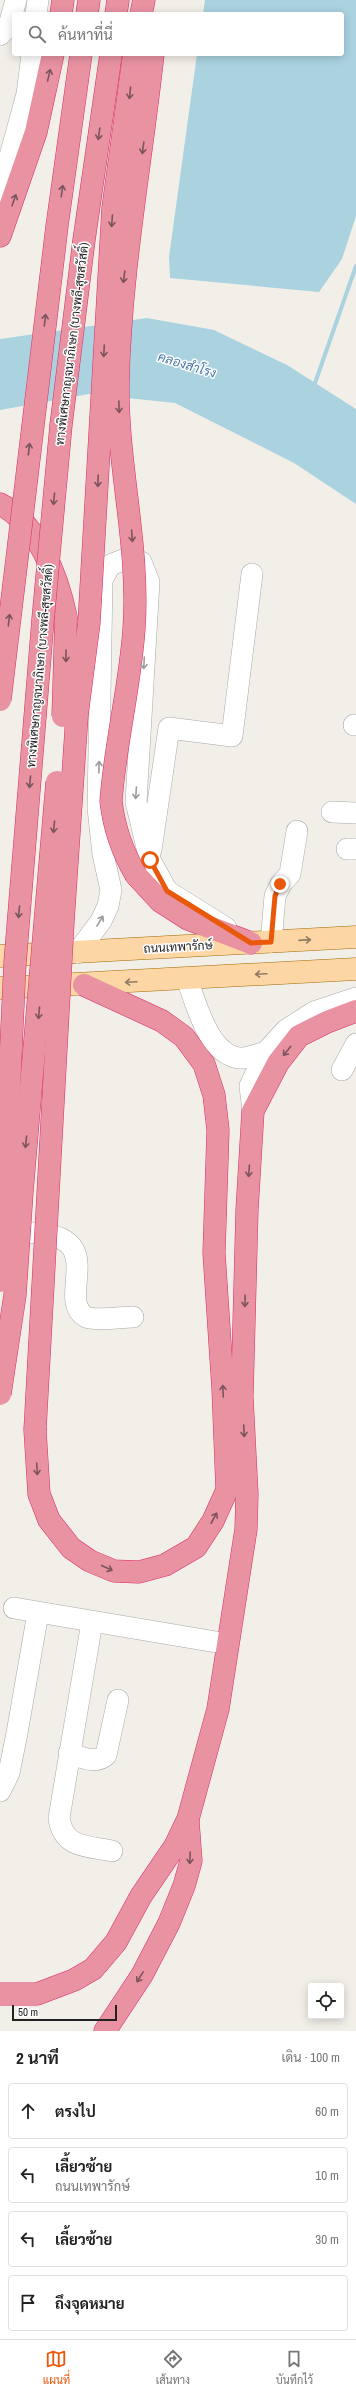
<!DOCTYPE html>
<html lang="th">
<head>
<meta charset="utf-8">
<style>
  :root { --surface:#fff; --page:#f2f2f2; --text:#222; --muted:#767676; --line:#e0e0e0; --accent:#ea580c }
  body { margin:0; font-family:"Archivo Narrow",Sarabun,sans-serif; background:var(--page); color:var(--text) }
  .controls { position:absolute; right:12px; bottom:12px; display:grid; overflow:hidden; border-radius:4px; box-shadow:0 2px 10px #0003 }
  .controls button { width:36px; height:36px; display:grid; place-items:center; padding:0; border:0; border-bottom:1px solid var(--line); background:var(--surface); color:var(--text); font:20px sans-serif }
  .scale { position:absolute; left:12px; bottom:10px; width:105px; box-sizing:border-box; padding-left:4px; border:2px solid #222; border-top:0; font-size:11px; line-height:14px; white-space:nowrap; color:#222; -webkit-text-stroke:3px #fff; paint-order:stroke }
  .stop { position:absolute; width:12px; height:12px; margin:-9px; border:3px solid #ea580c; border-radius:50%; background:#fff }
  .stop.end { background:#ea580c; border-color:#fff; box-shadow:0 1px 4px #0008 }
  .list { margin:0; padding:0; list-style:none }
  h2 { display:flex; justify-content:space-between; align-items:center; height:52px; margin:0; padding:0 16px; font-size:17px }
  h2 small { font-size:13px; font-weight:400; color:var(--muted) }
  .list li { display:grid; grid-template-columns:26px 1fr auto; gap:12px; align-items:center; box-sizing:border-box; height:56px; margin:0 8px 8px; padding:0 8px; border:1px solid var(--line); border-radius:4px }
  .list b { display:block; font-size:15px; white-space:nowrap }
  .list p { margin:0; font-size:13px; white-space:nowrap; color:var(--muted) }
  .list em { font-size:13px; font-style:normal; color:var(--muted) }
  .icon { flex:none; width:22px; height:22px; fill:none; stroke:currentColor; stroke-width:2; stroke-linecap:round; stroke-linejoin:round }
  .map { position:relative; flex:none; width:356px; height:2031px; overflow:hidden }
  .search { position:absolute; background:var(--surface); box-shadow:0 2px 10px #0003; left:12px; right:12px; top:12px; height:44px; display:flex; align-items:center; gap:10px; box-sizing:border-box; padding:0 14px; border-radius:4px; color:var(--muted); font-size:15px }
  .sheet { height:308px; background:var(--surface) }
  nav { display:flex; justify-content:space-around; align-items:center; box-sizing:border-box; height:56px; border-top:1px solid var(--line); background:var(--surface); font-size:11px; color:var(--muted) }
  nav a { display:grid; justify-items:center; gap:2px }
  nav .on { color:var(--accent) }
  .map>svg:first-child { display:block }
</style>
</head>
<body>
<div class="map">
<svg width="356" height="2031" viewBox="0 0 356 2031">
  <rect width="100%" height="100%" fill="#f2efe9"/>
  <g fill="#aad3df">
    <path d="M 205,0 L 356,0 L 356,216 L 342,259 L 319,292 L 170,278 L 169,257 L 197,54 L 342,54 L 342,14 L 203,14 Z"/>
    <path d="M 147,318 L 214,330 L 287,365 L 356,409 L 356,504 L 294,463 L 175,403 L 89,394 L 0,410 L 0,339 Z"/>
  </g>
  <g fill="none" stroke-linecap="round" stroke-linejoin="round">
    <path stroke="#aad3df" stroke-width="4" d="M 314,386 L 356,266"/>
    <defs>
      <g id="minor">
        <path d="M 36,14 L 38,0"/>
        <path d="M 0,35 L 9,25 L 16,0"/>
        <path d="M 0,193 L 27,94 L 32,54"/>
        <path d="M 354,725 L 356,725"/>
        <path d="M 332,812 L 356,813"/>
        <path d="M 347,849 L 356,849"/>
        <path d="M 151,850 L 169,728 L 232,736 L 252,574"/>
        <path d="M 271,942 L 275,896 L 281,884 L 290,874 L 297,831"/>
        <path d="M 77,953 L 101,921 L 108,906 L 111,890 L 103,854 L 98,808 L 102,580 L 110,565 L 128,558 L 141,562 L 149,582 L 136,802 L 150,860 L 167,891 L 226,928"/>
        <path d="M 187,979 C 196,1003 208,1054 239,1058 C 246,1059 258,1054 266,1052"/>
        <path d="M 342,1070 L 356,1044"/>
        <path d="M 253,1111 L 250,1086 L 266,1052 L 286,1030 L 314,1012 L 356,998"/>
        <path d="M 2,1232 C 13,1230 25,1233 36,1233 C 110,1238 55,1299 86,1317 C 95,1321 122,1317 133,1317"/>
        <path d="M 14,1608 L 228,1644"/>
        <path d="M 92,1622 L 59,1818 C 63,1848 87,1846 112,1851"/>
        <path d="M 69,1753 C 82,1757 95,1765 106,1755 L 118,1700"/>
        <path d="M 0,1791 L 9,1773 L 17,1733 L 38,1613"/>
      </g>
      <g id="major">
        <path d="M 0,956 L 356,937"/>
        <path d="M 0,988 L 356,969"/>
      </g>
      <g id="highway">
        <path d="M 61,14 L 63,0"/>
        <path d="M 87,14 L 89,0"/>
        <path d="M 116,14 L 118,0"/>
        <path d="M 141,14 L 144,0"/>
        <path d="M 0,236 L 36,132 L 53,54"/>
        <path d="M 0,504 C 38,524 58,577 66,617"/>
        <path d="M 136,875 L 160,901 L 188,919 L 251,943"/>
        <path d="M 35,1430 L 39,1494 L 49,1520 L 71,1548 L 90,1561 L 114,1571 L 139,1572 L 165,1565 L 196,1547 L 213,1521 L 227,1490 L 223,1389 L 214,1253 L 218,1130 L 214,1095 L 204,1064 L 184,1037 L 162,1021 L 84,985"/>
        <path d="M 0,1994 L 37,1994 L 74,1980 L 93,1969 L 116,1942 L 141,1896 L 175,1846 L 188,1819 L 218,1709 L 246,1529 L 247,1494 L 242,1397 L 247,1210 L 253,1111 L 278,1063 L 299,1036 L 327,1022 L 356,1011"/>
        <path d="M 105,2031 L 142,1975 L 169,1923 L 184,1886 L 191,1861 L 188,1821"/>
      </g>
    </defs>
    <use href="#minor" stroke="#a9a9a9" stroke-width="22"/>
    <use href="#major" stroke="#a06b00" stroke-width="23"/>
    <use href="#highway" stroke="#dc2a67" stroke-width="23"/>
    <use href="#minor" stroke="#fff" stroke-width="21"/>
    <use href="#major" stroke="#fcd6a4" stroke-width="22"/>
    <use href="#highway" stroke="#e892a2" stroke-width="22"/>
    <defs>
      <g id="highway-bridge">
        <path d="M 0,700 L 57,226 L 81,54"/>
        <path d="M 63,716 L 66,617"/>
        <path d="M 136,875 C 122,851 114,829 111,801 C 115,744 130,687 134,629 C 140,547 117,466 118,384 C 120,274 141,164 153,54"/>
        <path d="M 0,1281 L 15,963 L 43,619 L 61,425 L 84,240 L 111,54"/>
        <path d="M 0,1394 L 15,1295 L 22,1192 L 57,782"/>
        <path d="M 35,1430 L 63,922 L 77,715 L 89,623 L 113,208 L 134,54"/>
      </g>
    </defs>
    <use href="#highway-bridge" stroke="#dc2a67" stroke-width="23" stroke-linecap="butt"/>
    <use href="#highway-bridge" stroke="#e892a2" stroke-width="22"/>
  </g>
  <defs><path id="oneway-shaft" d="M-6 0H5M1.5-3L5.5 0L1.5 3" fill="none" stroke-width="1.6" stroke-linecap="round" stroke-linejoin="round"/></defs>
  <g stroke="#7b545c">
    <use href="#oneway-shaft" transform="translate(49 75) rotate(-77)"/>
    <use href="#oneway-shaft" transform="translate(130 93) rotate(96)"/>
    <use href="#oneway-shaft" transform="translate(99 134) rotate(98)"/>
    <use href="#oneway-shaft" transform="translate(143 148) rotate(98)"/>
    <use href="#oneway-shaft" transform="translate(62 191) rotate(-82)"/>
    <use href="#oneway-shaft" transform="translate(14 200) rotate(-71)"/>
    <use href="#oneway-shaft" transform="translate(112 221) rotate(94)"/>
    <use href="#oneway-shaft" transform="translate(124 277) rotate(98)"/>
    <use href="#oneway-shaft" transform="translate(45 320) rotate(-83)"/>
    <use href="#oneway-shaft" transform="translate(104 351) rotate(93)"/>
    <use href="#oneway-shaft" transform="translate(119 407) rotate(88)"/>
    <use href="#oneway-shaft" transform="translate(29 449) rotate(-83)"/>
    <use href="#oneway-shaft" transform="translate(98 481) rotate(92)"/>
    <use href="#oneway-shaft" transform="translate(54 499) rotate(95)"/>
    <use href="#oneway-shaft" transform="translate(132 536) rotate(86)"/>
    <use href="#oneway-shaft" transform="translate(9 620) rotate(-83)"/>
    <use href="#oneway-shaft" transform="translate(66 656) rotate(90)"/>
    <use href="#oneway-shaft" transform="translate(30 782) rotate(95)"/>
    <use href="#oneway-shaft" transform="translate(54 827) rotate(95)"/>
    <use href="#oneway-shaft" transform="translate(19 912) rotate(95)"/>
    <use href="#oneway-shaft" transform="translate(39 1013) rotate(95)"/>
    <use href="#oneway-shaft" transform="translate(287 1051) rotate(129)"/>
    <use href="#oneway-shaft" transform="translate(26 1142) rotate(96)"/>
    <use href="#oneway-shaft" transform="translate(249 1171) rotate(94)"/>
    <use href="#oneway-shaft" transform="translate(245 1301) rotate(91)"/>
    <use href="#oneway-shaft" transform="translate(223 1391) rotate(-93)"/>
    <use href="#oneway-shaft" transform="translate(244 1431) rotate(87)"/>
    <use href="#oneway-shaft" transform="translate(37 1469) rotate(87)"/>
    <use href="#oneway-shaft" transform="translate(214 1518) rotate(-61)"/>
    <use href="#oneway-shaft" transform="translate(107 1568) rotate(24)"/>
    <use href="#oneway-shaft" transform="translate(190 1858) rotate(92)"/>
    <use href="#oneway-shaft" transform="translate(140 1977) rotate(122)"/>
  </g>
  <g stroke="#9c9c9c">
    <use href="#oneway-shaft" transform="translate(144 663) rotate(93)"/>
    <use href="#oneway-shaft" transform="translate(99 767) rotate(-89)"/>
    <use href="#oneway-shaft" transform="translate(136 793) rotate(94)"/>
    <use href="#oneway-shaft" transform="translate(100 921) rotate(-58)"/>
  </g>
  <g stroke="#8f7c63">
    <use href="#oneway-shaft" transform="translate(305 940) rotate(-4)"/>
    <use href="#oneway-shaft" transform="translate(261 974) rotate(177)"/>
    <use href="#oneway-shaft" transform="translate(131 982) rotate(177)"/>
  </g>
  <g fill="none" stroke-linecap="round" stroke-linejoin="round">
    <path stroke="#ea580c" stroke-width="5" d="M 150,860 L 167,891 L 251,943 L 271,942 L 275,896 L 280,884"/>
  </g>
  <g text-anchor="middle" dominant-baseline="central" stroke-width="3" stroke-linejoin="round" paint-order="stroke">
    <g font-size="12" fill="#222" stroke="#fff">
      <text transform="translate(72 344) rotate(-83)">ทางพิเศษกาญจนาภิเษก (บางพลี-สุขสวัสดิ์)</text>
      <text transform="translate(40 666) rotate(-85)">ทางพิเศษกาญจนาภิเษก (บางพลี-สุขสวัสดิ์)</text>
      <text transform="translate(178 947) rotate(-3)">ถนนเทพารักษ์</text>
    </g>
    <g font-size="13" font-style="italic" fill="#4a7aab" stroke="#fff">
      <text transform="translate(187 365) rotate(17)">คลองสำโรง</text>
    </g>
  </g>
</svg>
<div class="controls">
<button><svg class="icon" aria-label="locate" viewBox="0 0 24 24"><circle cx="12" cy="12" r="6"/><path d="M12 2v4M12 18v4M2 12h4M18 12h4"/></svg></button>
</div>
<div class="scale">50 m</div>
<div class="stop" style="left:150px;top:860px"></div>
<div class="stop end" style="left:280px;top:884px"></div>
<div class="search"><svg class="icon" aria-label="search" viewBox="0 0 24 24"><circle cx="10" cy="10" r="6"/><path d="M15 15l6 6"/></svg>ค้นหาที่นี่</div>
</div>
<section class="sheet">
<h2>2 นาที<small>เดิน · 100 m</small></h2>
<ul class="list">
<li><svg class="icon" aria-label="ahead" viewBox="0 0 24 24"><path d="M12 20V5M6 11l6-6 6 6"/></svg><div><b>ตรงไป</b></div><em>60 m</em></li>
<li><svg class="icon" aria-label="left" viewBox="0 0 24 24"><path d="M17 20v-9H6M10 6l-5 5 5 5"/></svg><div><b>เลี้ยวซ้าย</b><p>ถนนเทพารักษ์</p></div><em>10 m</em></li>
<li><svg class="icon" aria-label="left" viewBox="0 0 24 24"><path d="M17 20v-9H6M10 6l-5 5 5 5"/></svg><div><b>เลี้ยวซ้าย</b></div><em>30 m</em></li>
<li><svg class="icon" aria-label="arrive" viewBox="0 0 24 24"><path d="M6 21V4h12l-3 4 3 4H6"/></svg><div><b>ถึงจุดหมาย</b></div></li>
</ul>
</section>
<nav>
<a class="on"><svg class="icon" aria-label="map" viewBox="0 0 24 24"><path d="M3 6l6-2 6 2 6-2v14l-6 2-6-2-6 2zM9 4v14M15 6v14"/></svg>แผนที่</a>
<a><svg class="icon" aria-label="directions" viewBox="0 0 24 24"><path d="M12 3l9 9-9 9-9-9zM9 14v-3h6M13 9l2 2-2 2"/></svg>เส้นทาง</a>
<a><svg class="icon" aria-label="saved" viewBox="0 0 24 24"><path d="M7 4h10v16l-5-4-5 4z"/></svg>บันทึกไว้</a>
</nav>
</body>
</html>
